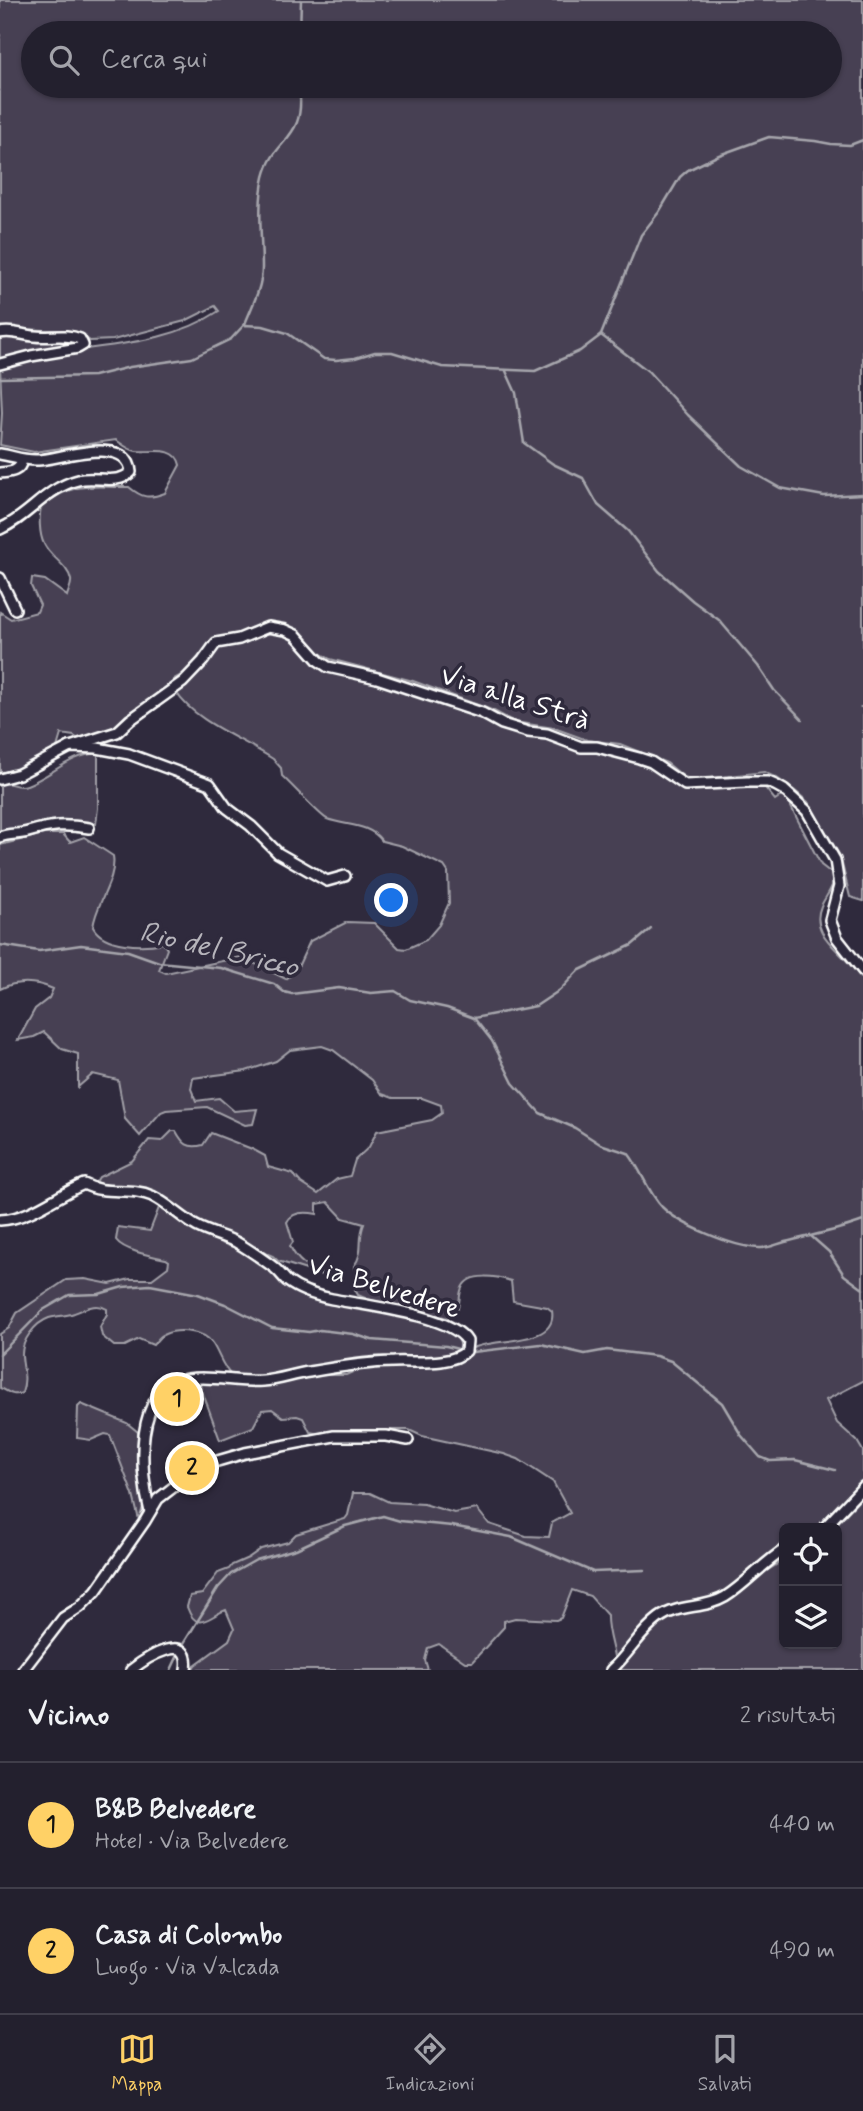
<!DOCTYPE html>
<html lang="it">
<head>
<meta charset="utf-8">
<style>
  :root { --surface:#23202e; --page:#2f2d3a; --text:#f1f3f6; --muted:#a3a3aa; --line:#403e4a; --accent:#ffd166 }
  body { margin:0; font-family:Mynerve,sans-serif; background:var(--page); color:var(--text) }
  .controls { position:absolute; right:21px; bottom:21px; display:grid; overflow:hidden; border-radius:10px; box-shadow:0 2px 5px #0004 }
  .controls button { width:63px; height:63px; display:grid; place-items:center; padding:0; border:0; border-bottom:2px solid var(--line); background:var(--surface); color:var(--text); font:35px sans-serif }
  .you { position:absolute; left:392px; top:901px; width:24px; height:24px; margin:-18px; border:5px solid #fff; border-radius:50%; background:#1a73e8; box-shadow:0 0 0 10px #1a73e833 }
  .badge { display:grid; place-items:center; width:46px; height:46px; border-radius:50%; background:var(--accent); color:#111; font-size:23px; font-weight:700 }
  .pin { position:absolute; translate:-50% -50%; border:4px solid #fff; box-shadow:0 2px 7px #0006 }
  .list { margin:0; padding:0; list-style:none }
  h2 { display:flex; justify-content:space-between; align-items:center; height:91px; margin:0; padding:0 28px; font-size:30px }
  h2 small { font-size:23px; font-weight:400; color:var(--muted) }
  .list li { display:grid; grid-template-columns:46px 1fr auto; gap:21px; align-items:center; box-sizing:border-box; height:126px; padding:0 28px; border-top:2px solid var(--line) }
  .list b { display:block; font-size:26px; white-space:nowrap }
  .list p { margin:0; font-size:23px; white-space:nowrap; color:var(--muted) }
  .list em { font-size:23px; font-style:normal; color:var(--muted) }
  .icon { flex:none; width:38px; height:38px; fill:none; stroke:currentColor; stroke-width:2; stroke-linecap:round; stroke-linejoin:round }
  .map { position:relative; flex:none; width:863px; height:1670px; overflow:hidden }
  .search { position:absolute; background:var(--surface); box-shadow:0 2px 5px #0004; left:21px; right:21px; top:21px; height:77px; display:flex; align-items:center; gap:18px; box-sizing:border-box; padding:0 24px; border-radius:38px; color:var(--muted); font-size:26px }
  .sheet { height:343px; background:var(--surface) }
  nav { display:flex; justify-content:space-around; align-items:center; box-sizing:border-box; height:98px; border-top:2px solid var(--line); background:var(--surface); font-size:19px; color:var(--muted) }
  nav a { display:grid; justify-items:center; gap:4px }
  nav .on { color:var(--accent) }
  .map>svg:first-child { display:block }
</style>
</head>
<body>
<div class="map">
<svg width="863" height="1670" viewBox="0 0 863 1670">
  <rect width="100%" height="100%" fill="#2f2a3d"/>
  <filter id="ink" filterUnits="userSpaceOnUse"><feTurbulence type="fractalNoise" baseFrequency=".0143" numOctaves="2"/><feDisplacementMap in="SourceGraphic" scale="14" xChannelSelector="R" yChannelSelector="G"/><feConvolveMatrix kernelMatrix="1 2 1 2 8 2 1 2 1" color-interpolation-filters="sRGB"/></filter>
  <g filter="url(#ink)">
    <g fill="#464152" stroke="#a2a0a8" stroke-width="2" fill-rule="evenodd">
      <path d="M 0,0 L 863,0 L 863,706 L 861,707 L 863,708 L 863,901 L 850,897 L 840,856 L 808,802 L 794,790 L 777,778 L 764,772 L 694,780 L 684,777 L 667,763 L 620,744 L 587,740 L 554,728 L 514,722 L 494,711 L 413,681 L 330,659 L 320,653 L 300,632 L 278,624 L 264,623 L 235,635 L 216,639 L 208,644 L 187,672 L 174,679 L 169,687 L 143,706 L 126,715 L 112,731 L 79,740 L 74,736 L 61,734 L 56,751 L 46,758 L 0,775 L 0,612 L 11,619 L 37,612 L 40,605 L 31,586 L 32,578 L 45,580 L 67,596 C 68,591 72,585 71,580 C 68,565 50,557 44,544 C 39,534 39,517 41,506 C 76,481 88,487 129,487 C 142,498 149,499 165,493 L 180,465 C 176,445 151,453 136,451 C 128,450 122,444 116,440 L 34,452 L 0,445 L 2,413 L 0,367 C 12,364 24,360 37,357 C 98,344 165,347 219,311 L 215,306 L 185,321 L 113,340 L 90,341 L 80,334 L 66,331 L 0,328 ZM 33,33 L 830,33 L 830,86 L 33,86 Z"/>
      <path d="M 0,335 L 72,339 L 80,344 L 0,361 Z"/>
      <path d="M 269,631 C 290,634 303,649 317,664 L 547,738 L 628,758 L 649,766 L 684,789 L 771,786 L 766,789 L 775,800 L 781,796 L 788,801 L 821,865 L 835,876 C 833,889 826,895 821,906 C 811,929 831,944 845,959 C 851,965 857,973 863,980 L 863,1381 L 826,1400 L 837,1423 L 857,1441 L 863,1451 L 863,1479 L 816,1528 L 784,1528 L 784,1544 L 763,1559 L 768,1570 L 784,1560 L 784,1644 L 837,1644 L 837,1528 L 833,1528 L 863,1496 L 863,1670 L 616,1670 C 615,1652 606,1632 607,1615 L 590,1596 L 572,1590 L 561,1618 L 556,1620 L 515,1618 L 504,1621 L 504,1627 L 472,1662 L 465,1662 L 439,1644 L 428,1648 L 425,1660 L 428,1670 L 192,1670 L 195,1665 L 229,1640 L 234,1629 L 226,1610 C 210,1615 197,1635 187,1607 L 190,1596 L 202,1594 L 218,1573 L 229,1569 L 232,1565 L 248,1558 L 261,1549 L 288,1542 L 296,1534 L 345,1519 L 348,1515 L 353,1493 L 370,1493 L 389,1502 L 424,1504 L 454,1513 L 477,1509 L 489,1524 L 526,1536 L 549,1537 L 552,1523 L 570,1513 L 553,1482 L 518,1459 L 504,1454 L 422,1436 L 409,1430 L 351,1430 L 319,1434 L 310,1432 L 303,1418 L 297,1416 L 283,1417 L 272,1409 L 262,1410 L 253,1427 L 220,1440 L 199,1382 L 226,1384 L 309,1375 L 346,1375 L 368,1365 L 459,1360 C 463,1357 467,1351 471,1349 C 491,1337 558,1347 552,1311 L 547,1307 L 513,1301 L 511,1281 C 498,1277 469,1271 462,1288 C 459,1294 460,1304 457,1311 L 448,1318 L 367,1299 L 358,1295 L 353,1286 L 357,1281 L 354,1266 C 365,1251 357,1240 364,1224 L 343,1218 L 328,1202 L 317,1204 L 317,1214 C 307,1212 292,1211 287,1222 L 293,1242 L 290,1246 C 297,1261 307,1268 323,1273 L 322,1275 L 278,1261 L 273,1256 L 249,1246 L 233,1235 L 221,1233 L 195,1221 L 155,1194 L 99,1187 L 94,1185 L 99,1177 L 132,1161 L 149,1140 L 162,1141 L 172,1131 L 176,1131 C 183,1144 188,1149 203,1145 L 211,1133 L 252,1149 L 265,1156 L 268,1167 L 293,1174 L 301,1183 L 318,1194 L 337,1179 L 350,1176 L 355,1160 L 369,1147 L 377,1131 L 432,1120 L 442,1113 L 441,1105 L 422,1098 L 393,1098 L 382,1094 L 372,1080 L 333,1050 L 322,1046 L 290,1050 L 276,1061 L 246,1071 L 193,1078 L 191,1089 L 196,1101 L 219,1098 L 234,1111 L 257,1109 L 253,1124 L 245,1125 L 207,1107 L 166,1110 L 161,1112 L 140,1136 L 125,1119 L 118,1080 L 93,1074 L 78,1087 L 78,1054 L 62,1049 L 44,1032 L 34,1037 L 18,1040 L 35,1009 L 49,998 L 53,989 C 35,981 18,980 0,989 L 0,845 L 44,834 L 63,834 L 70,842 L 84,837 L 113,856 C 117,879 96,903 93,927 C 104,947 143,947 163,943 L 167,949 L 159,970 L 166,973 L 241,957 L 286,979 L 296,971 L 310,941 L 347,922 L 374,923 L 399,948 L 406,949 L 426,940 L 439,925 L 449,903 L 448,872 L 444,866 L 402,846 L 382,841 C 369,823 346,826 327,819 C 321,817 291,784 282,776 L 281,768 L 273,759 C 243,739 195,722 176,692 L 218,646 Z"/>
      <path d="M 98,753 L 98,808 L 96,824 L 40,823 L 24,830 L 0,833 L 0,783 C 10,781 16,789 27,785 C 53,775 69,755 98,753 Z"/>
      <path d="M 160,1205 L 188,1225 L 228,1241 L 268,1266 L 282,1280 L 365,1307 L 439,1325 L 457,1336 L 462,1348 L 459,1354 L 439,1358 L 305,1369 L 257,1378 L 232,1376 C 222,1367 219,1353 212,1343 C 204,1330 177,1329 165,1334 C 159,1336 157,1341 153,1345 L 139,1339 L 125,1346 L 114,1346 L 102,1336 L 100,1327 L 107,1314 L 107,1309 C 94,1301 83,1311 71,1314 C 64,1316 56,1316 49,1318 C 35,1323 21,1341 22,1356 C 23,1370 27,1378 22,1393 C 11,1397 9,1391 0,1388 L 0,1334 L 9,1328 L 17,1313 L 66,1280 L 85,1279 L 110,1284 L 130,1279 L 152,1279 L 168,1267 L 169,1261 L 166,1259 C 152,1256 124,1251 116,1240 L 118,1227 L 150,1231 Z"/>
      <path d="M 81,1404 L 127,1423 L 138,1432 L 137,1468 L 143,1507 L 139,1520 L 133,1495 L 110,1435 L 105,1434 L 91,1440 L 77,1438 L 78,1407 Z"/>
    </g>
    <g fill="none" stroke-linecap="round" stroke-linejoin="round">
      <g stroke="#a7a6ad" stroke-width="2.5">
        <path d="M 300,33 L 301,0"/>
        <path d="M 245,324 C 252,306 262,288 262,268 C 262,238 257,206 264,177 C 274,136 307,142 299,86"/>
        <path d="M 601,335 L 648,371 L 688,415 L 741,466 L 780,488 L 824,496 L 863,494"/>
        <path d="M 506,371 L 516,393 L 524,443 L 553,464 L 583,478 L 598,505 L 628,531 L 659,571 L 693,601 L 719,620 L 758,666 L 774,690 L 802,719"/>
        <path d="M 0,378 L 94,376 L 130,367 L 192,358 L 231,339 L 244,325 L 263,326 L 287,333 L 324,359 L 336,360 L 355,358 L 375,352 L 392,352 L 442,367 L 535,371 L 580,351 L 601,335 L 641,235 L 659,212 L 680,177 L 688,170 L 719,155 L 769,137 L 815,141 L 831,144 L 850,145 L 863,140"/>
        <path d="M 0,945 L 39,951 L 81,945 L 128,951 L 159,962 L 221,968 L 274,984 L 284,992 L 292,994 L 339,988 L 371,993 L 395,991 L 410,1000 L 447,1008 L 474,1018 L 536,1006 L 560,990 L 578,971 L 632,945 L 651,929"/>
        <path d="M 474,1018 L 492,1041 L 513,1083 L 540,1113 L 575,1128 L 600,1144 L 628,1153 C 641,1169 647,1191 662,1207 C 680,1225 733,1247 759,1248 C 768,1249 777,1244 785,1242 C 812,1235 837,1231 863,1221"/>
        <path d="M 812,1237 L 829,1252 L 844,1275 L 863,1289"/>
        <path d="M 473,1352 L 541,1344 L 585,1354 L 607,1350 L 656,1356 L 671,1361 L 722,1403 L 741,1435 L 760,1457 L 770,1461 L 795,1460 L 835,1470"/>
        <path d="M 0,1354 L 43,1310 L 69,1295 L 99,1294 L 123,1287 L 150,1285 L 198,1294 L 225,1304 L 272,1328 L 309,1332 L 320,1330 L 353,1334 L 372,1340 L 446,1346 L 462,1350"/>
        <path d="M 182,1646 L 218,1588 L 231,1574 L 256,1560 L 296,1549 L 345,1526 L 383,1516 L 400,1521 L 452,1526 L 511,1537 L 593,1572 L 645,1570"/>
        <path d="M 171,1670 L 179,1653"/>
      </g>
      <defs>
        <g id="street">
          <path d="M 0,333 C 12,330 22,335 34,336 C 49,338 66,333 80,339 L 83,345 L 78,348 L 31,356 L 0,364"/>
          <path d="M 0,454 C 13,456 24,461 38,460 C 60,459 128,434 131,472 C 117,486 95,475 78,480 C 44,489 30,516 0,529"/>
          <path d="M 0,473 C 10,472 20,472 22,460"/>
          <path d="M 0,578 L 15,609"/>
          <path d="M 70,747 L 117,732 L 130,720 L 183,682 L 203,661 L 216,643 L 239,639 L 268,627 L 285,630 L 296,635 L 319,661 L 328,667 L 377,678 L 482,713 L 502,724 L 528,732 L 547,734 L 581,747 L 597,747 L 639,758 L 651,762 L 685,785 L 747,782 L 768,782 L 775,785 L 784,790 L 807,811 L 835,860 L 839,886 L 830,920 L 837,938 L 863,971"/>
          <path d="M 0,779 L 19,774 L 70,747 L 97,748 L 129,754 L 210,784 L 227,808 L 251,826 L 278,853 L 327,881 L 345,876"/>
          <path d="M 0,837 C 9,833 18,835 28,832 C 52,825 63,824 89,828"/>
          <path d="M 0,1220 C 30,1219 57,1195 84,1184 C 105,1196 130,1186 152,1196 C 168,1204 181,1217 196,1226 C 209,1233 223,1236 236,1242 C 248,1249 261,1258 272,1266 C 278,1270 282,1276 287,1281 C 299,1290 317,1296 332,1299 C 362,1305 452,1315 467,1341 L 466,1351 C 452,1366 413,1361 394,1362 C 366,1362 337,1367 309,1372 C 294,1374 279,1380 263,1381 C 238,1383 212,1375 188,1379 C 132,1387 140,1473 150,1512"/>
          <path d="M 824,1528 L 863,1487"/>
          <path d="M 23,1670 L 63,1618 L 80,1607 L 96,1591 L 145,1521 L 158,1499 L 188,1476 L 214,1462 L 245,1453 L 334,1436 L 386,1436 L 408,1440"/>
          <path d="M 131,1670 C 145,1659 192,1628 186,1670"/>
          <path d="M 611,1670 C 629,1654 640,1632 659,1618 C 678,1604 705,1609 725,1597 C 746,1584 763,1563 784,1550"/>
        </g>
      </defs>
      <use href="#street" stroke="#fff" stroke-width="14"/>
      <use href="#street" stroke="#2f2a3d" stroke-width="9"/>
    </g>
  </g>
  <g text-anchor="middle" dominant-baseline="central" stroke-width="7" stroke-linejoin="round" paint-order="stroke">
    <g font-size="28" fill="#fff" stroke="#2f2a3d">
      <text transform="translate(515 699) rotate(18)">Via alla Strà</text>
      <text transform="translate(384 1288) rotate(17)">Via Belvedere</text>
    </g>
    <g font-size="30" font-style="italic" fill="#b6b4bb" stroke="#2f2a3d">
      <text transform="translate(219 950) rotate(13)">Rio del Bricco</text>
    </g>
  </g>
</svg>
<div class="controls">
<button><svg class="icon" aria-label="locate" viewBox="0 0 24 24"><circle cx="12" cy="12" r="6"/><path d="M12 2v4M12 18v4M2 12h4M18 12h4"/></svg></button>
<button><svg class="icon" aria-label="layers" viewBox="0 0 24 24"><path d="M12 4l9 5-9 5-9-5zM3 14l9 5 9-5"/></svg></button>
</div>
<div class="you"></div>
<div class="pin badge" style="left:177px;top:1399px">1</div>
<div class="pin badge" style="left:192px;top:1468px">2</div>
<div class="search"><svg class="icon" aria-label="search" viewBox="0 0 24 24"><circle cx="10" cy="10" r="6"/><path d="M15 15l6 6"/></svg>Cerca qui</div>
</div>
<section class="sheet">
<h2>Vicino<small>2 risultati</small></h2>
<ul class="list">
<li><span class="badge">1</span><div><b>B&amp;B Belvedere</b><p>Hotel · Via Belvedere</p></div><em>440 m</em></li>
<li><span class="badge">2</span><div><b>Casa di Colombo</b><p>Luogo · Via Valcada</p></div><em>490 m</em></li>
</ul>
</section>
<nav>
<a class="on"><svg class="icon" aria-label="map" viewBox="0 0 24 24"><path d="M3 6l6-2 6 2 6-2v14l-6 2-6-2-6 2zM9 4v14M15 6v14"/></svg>Mappa</a>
<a><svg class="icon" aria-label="directions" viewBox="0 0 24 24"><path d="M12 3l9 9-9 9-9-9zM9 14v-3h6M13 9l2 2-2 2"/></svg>Indicazioni</a>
<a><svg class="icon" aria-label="saved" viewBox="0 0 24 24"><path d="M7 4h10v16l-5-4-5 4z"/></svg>Salvati</a>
</nav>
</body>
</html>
